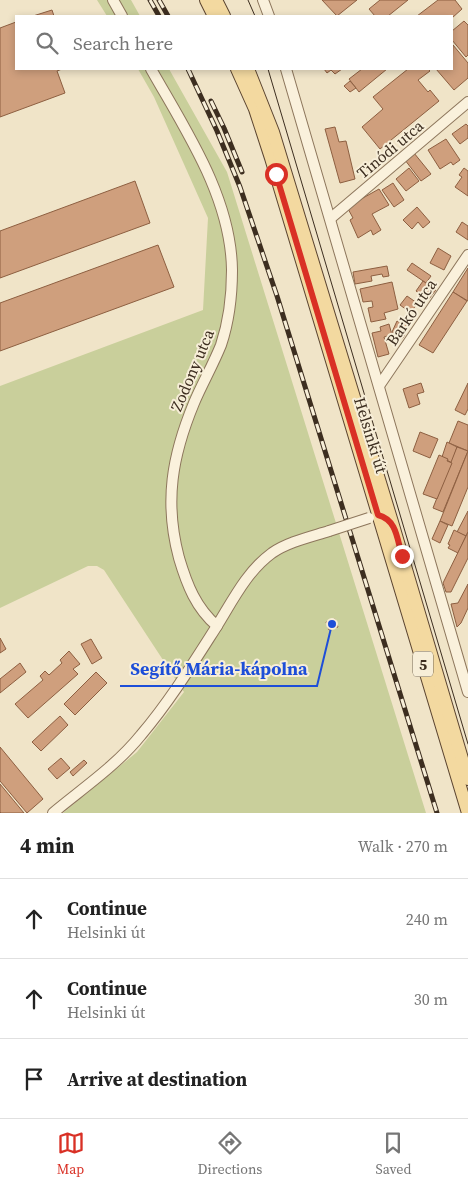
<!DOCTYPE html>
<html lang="en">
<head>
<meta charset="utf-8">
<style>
  :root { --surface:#fff; --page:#f6f6f6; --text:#222; --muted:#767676; --line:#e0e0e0; --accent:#d93025 }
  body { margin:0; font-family:"Source Serif 4",serif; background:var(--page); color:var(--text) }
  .stop { position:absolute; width:15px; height:15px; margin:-11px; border:4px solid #d93025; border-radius:50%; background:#fff }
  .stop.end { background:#d93025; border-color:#fff; box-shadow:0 1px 5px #0008 }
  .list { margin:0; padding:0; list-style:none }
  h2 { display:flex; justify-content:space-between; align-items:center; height:65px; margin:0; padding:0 20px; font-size:21px }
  h2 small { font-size:16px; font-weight:400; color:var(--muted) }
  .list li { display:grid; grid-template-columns:32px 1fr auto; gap:15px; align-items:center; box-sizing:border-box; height:80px; padding:0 20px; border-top:1px solid var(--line) }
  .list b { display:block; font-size:19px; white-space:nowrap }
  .list p { margin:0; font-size:16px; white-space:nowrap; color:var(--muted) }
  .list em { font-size:16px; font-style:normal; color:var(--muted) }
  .icon { flex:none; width:28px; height:28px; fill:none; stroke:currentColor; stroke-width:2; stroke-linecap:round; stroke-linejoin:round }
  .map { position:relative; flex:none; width:468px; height:813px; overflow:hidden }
  .search { position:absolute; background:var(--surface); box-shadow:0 2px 8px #0003; left:15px; right:15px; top:15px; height:55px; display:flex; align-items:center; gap:12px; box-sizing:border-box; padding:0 18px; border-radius:0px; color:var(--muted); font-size:19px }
  .sheet { height:305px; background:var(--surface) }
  nav { display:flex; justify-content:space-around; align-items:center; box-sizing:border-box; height:70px; border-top:1px solid var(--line); background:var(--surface); font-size:14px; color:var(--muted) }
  nav a { display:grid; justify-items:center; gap:2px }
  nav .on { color:var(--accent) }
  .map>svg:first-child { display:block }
</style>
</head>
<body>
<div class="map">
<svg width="468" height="813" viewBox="0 0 468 813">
  <rect width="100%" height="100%" fill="#f0e4c8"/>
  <g fill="#c9cf9b">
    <path d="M 97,0 L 131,0 L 140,16 L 107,16 Z"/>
    <path d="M 138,69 L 169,69 L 227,172 L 426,813 L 63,813 L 137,752 L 184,692 L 104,570 L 97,566 L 88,566 L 0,608 L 0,386 L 203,310 L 208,218 L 154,97 Z"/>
  </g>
  <g fill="#cf9f7d" stroke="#8d5f41">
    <path d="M 322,0 L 357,0 L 337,16 Z"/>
    <path d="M 380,0 L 408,0 L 388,16 L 375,16 L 369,9 Z"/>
    <path d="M 438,0 L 455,0 L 462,9 L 452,18 L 452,16 L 417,16 Z"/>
    <path d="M 52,10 L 54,16 L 33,16 Z"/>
    <path d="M 464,21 L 468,25 L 468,55 L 466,57 L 452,40 L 452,31 Z"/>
    <path d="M 16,22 L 16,69 L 62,69 L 57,71 L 65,93 L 0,117 L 0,28 Z"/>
    <path d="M 453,45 L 468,63 L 468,78 L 454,90 L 436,69 L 452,69 Z"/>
    <path d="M 324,69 L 342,69 L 335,74 L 331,70 L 327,73 Z"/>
    <path d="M 362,69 L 387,69 L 359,92 L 349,79 Z"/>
    <path d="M 408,69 L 428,69 L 430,71 L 418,80 L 428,92 L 430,90 L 439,101 L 380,149 L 362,127 L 383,109 L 373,97 Z"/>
    <path d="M 350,81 L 356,88 L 350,92 L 344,86 Z"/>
    <path d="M 466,124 L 468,126 L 468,138 L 460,144 L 452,134 Z"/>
    <path d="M 335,127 L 339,142 L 346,141 L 355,179 L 340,183 L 325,129 Z"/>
    <path d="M 446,139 L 460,160 L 453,165 L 451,162 L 440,169 L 428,150 Z"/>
    <path d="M 414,153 L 431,174 L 421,181 L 405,160 Z"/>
    <path d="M 409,168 L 419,181 L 406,191 L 396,179 Z"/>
    <path d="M 464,168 L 468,171 L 468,196 L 455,187 L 462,177 L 459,175 Z"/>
    <path d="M 135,181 L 150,223 L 0,278 L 0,231 Z"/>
    <path d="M 393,183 L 404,200 L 394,207 L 382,190 Z"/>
    <path d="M 379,189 L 389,205 L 372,214 L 381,230 L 373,235 L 371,230 L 358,238 L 350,220 L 353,218 L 347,207 Z"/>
    <path d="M 417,207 L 430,222 L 423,228 L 418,222 L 412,229 L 403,220 Z"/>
    <path d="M 462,222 L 468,226 L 468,240 L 456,232 Z"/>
    <path d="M 158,245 L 174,287 L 0,351 L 0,303 Z"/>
    <path d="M 438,248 L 451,256 L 444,270 L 430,263 Z"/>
    <path d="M 412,263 L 431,276 L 426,283 L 407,270 Z"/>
    <path d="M 387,266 L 389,276 L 383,277 L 382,274 L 371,276 L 372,281 L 355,284 L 353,272 Z"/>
    <path d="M 468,268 L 468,301 L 453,292 Z"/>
    <path d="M 423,281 L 436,290 L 428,300 L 416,291 Z"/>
    <path d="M 392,282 L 398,309 L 384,313 L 386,319 L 371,322 L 368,308 L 373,307 L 372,301 L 363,302 L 360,289 Z"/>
    <path d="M 453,292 L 467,301 L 433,353 L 419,345 Z"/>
    <path d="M 407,296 L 417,303 L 411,313 L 400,305 Z"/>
    <path d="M 405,320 L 410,323 L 403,338 L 392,332 L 397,321 L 403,324 Z"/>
    <path d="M 389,324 L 392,335 L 384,337 L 389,354 L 378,357 L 372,333 L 381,331 L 380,327 Z"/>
    <path d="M 421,383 L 424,392 L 417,394 L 420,404 L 409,408 L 403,389 Z"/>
    <path d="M 468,383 L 468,409 L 465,415 L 455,410 Z"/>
    <path d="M 458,421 L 468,425 L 468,451 L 449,443 Z"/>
    <path d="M 420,432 L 438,439 L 430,458 L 413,451 Z"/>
    <path d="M 447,442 L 457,447 L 452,463 L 442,457 Z"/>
    <path d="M 457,447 L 468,451 L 443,512 L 433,508 Z"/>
    <path d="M 468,451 L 468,487 L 452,526 L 440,521 Z"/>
    <path d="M 439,455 L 448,459 L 447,461 L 452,463 L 437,499 L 423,494 Z"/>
    <path d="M 468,511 L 468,532 L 466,536 L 457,532 Z"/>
    <path d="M 440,521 L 448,525 L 440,543 L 432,539 Z"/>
    <path d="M 454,530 L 466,536 L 458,553 L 448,548 L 450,545 L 448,544 Z"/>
    <path d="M 468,532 L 468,558 L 451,592 L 446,592 L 443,583 Z"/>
    <path d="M 468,584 L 468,608 L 461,623 L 457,627 L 451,604 L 458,603 Z"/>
    <path d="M 335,619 L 338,627 L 329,630 L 326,622 Z"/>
    <path d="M 0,638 L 6,649 L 0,653 Z"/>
    <path d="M 91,639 L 102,658 L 92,664 L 81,644 Z"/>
    <path d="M 69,651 L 80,664 L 73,669 L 78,674 L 28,718 L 15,704 L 43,680 L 40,676 L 45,671 L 49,675 L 62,663 L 60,660 Z"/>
    <path d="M 20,663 L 26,672 L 0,693 L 0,679 Z"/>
    <path d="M 96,672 L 107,683 L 75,715 L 64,704 Z"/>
    <path d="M 60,716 L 68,725 L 41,751 L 32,742 Z"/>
    <path d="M 0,747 L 43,799 L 27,813 L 0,781 Z"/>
    <path d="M 61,758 L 70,768 L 57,779 L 48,769 Z"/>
    <path d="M 84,760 L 87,763 L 73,776 L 70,772 Z"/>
    <path d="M 0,784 L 24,813 L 1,813 L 0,812 Z"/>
  </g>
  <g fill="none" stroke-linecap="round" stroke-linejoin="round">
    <defs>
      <g id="minor">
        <path d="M 113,0 L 122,16"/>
        <path d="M 263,0 L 269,16"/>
        <path d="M 151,69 C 186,131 231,197 232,270 C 232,295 229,321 221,345 C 213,365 202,384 194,403 C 172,456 164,502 179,558 C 187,585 196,608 217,626"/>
        <path d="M 286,69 L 468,692"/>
        <path d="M 331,218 L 468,102"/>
        <path d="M 379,386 L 468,255"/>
        <path d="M 53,813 C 83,788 116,766 141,735 C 169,702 192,665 215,629 C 232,602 246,572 272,553 C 288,542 310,537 329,531"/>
      </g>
      <g id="major">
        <path d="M 206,0 L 214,16"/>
        <path d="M 216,0 L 224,16"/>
        <path d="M 237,69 L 255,109 L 271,158 L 468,813"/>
        <path d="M 248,69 L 273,132 L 392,522 L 468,779"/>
      </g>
    </defs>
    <use href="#minor" stroke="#8d765c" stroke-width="12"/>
    <use href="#major" stroke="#5b4430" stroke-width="14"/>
    <use href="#minor" stroke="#faf1dc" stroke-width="10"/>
    <use href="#major" stroke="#f3d9a0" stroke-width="12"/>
    <g stroke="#3d2e20" stroke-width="1">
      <path d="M 248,0 L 255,16"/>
      <path d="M 268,69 L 468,744"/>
    </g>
    <defs>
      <g id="rail">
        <path d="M 150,0 L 159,16"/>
        <path d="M 159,0 L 168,16"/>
        <path d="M 188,69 L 217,131 L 240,187 L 277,296 L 437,813"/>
        <path d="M 211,101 L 224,128 L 242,172"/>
      </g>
    </defs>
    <use href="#rail" stroke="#3d2e20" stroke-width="5"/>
    <use href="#rail" stroke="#f7eed8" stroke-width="3" stroke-dasharray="9" stroke-linecap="butt"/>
    <defs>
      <path id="minor-bridge" d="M 329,531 L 369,518"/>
    </defs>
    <use href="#minor-bridge" stroke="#8d765c" stroke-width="12" stroke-linecap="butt"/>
    <use href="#minor-bridge" stroke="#faf1dc" stroke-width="10"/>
  </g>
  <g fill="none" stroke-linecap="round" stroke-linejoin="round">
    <path stroke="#d93025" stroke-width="6" d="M 276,174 L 378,515 C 397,520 397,539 402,556"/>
  </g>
  <g text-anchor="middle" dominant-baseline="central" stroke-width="4" stroke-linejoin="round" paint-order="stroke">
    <rect fill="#f7eed8" stroke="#756857" stroke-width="1" x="413" y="651.5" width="20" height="25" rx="4"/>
    <g font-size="15" font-weight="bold" fill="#3d2e20">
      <text x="423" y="664">5</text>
    </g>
    <g font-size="16" fill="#3d2e20" stroke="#f7eed8">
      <text transform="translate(390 149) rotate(-40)">Tinódi utca</text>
      <text transform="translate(411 312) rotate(-56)">Barkó utca</text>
      <text transform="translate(192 370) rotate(-67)">Zodony utca</text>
      <text transform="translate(371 435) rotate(73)">Helsinki út</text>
    </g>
  </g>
  <path fill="none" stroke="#1d4ed8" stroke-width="2" d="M332 624L317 686H120"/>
  <circle fill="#1d4ed8" stroke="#f7eed8" stroke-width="2" cx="332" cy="624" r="5"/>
  <g font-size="18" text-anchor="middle" font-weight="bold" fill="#1d4ed8" stroke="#f7eed8" stroke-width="4" stroke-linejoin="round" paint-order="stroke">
    <text x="219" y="675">Segítő Mária-kápolna</text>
  </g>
</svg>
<div class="stop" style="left:276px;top:174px"></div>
<div class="stop end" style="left:402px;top:556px"></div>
<div class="search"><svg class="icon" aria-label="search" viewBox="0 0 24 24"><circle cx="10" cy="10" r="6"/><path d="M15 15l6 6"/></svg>Search here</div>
</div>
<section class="sheet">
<h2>4 min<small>Walk · 270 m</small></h2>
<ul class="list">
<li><svg class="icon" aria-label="ahead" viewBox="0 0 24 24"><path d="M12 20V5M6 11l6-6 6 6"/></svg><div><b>Continue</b><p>Helsinki út</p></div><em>240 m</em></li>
<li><svg class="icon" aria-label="ahead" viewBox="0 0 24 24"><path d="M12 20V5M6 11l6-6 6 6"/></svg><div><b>Continue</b><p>Helsinki út</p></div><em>30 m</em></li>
<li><svg class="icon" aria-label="arrive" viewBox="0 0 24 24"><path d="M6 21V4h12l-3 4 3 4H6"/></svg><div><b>Arrive at destination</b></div></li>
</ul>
</section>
<nav>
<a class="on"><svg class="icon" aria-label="map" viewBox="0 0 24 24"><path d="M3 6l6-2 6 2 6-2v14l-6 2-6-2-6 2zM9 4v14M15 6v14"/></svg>Map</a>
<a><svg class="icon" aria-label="directions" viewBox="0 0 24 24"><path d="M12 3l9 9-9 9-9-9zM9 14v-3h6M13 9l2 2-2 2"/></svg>Directions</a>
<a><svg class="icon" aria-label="saved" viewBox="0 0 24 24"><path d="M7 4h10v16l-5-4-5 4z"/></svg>Saved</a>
</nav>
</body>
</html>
